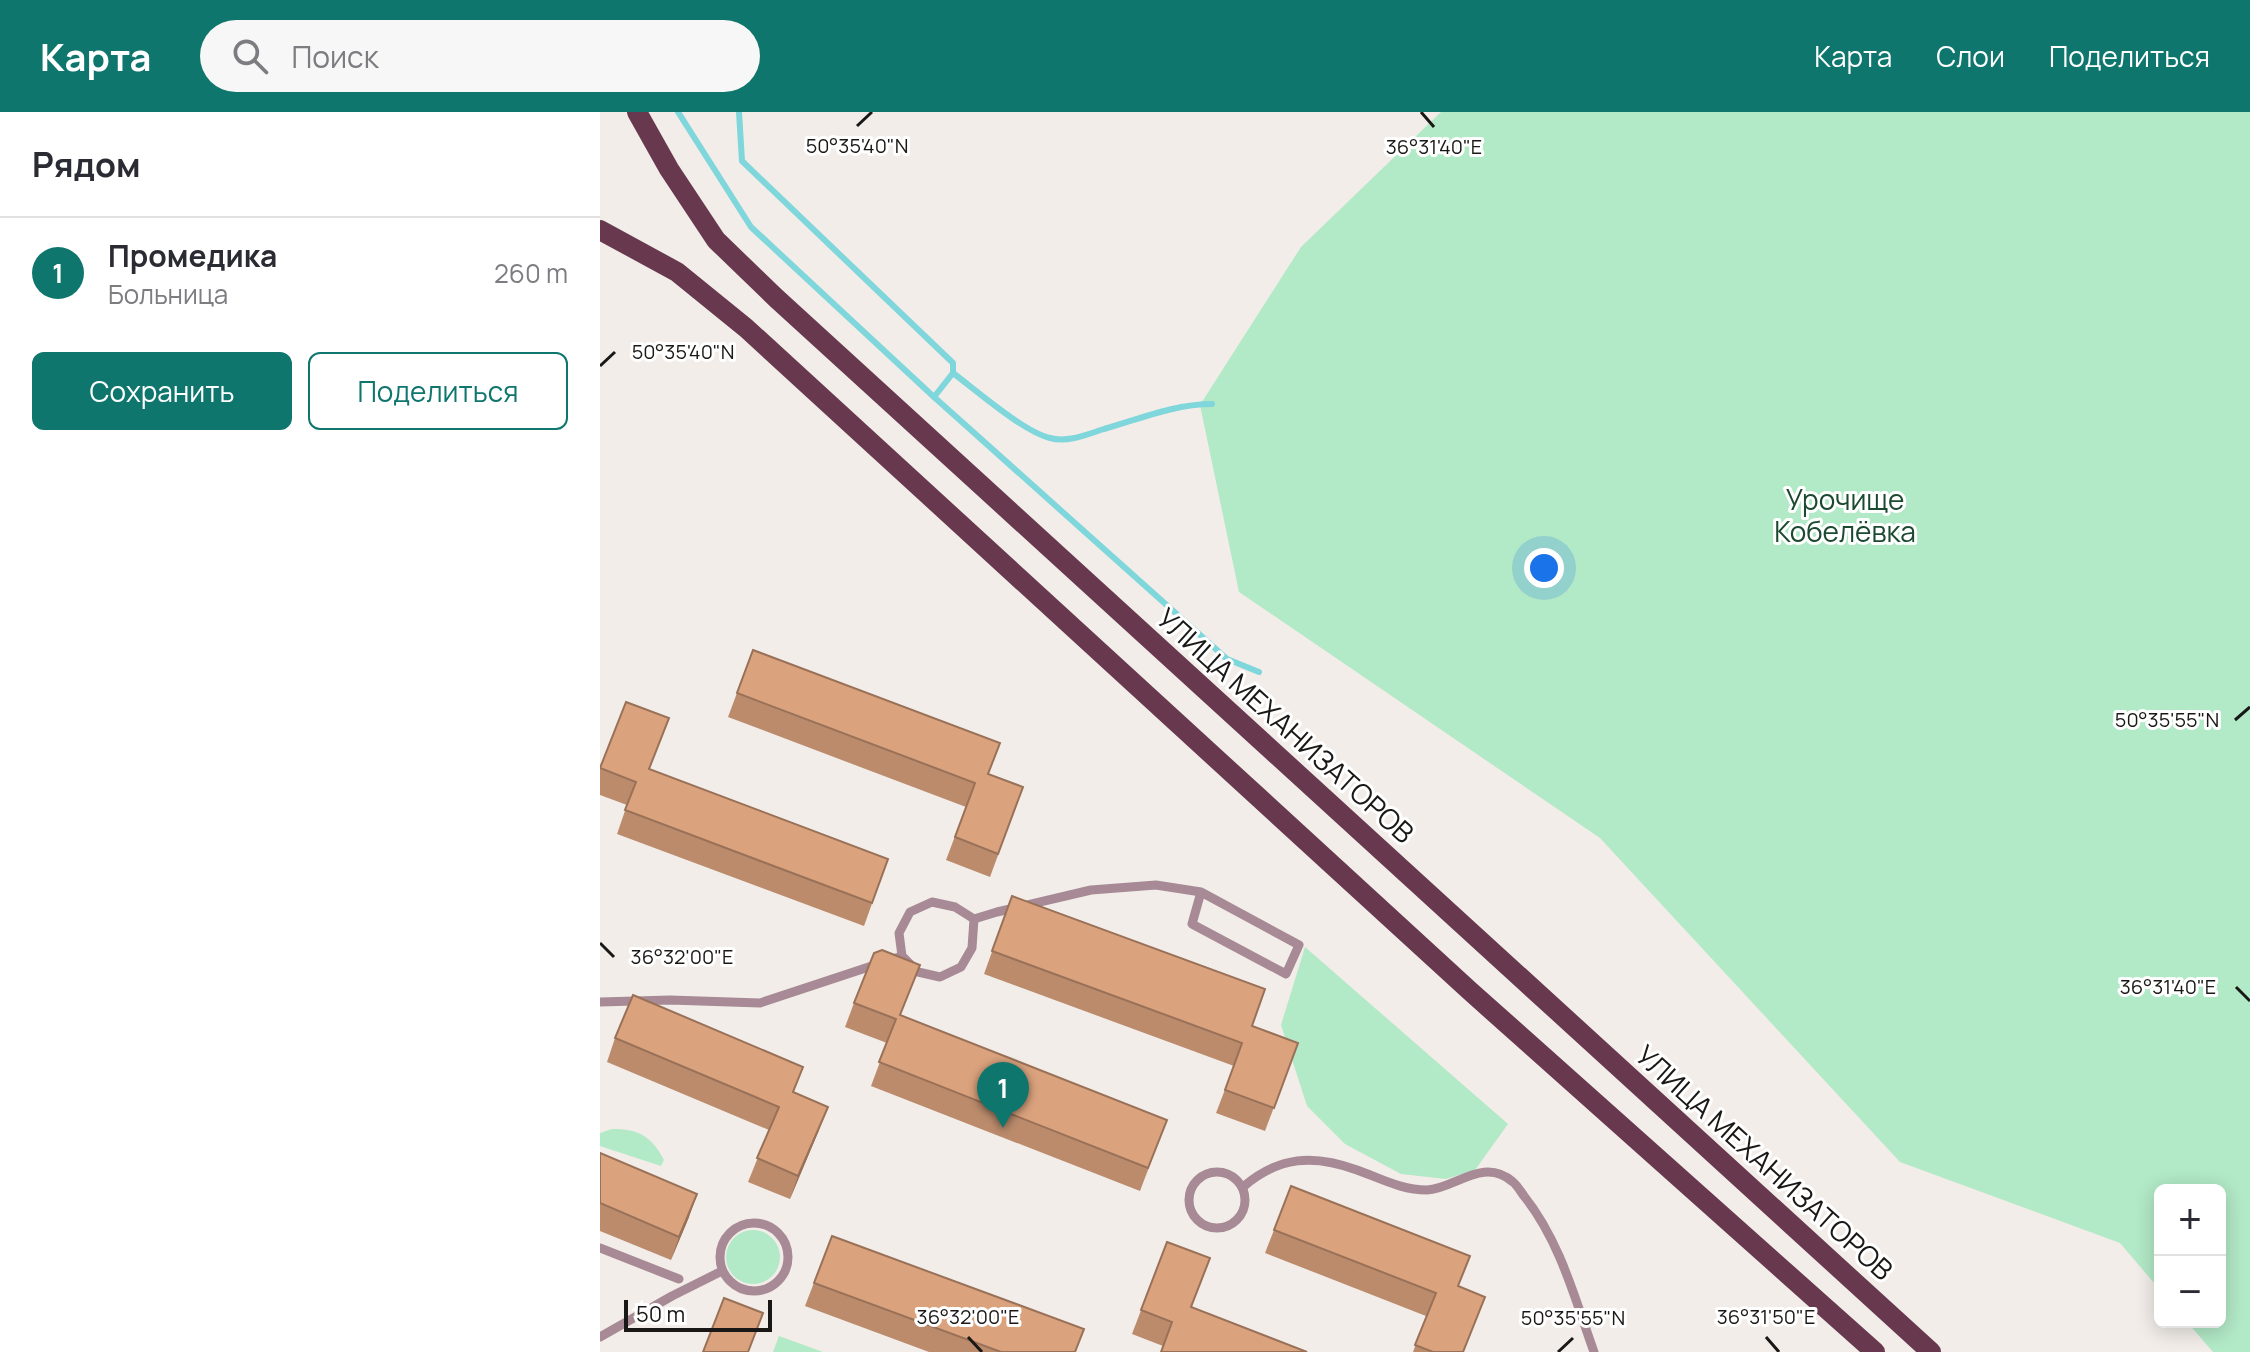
<!DOCTYPE html>
<html lang="ru">
<head>
<meta charset="utf-8">
<style>
  :root { --surface:#fff; --page:#f7f7f7; --text:#2b2b33; --muted:#7c7c81; --line:#e1e1e2; --accent:#0f766e }
  body { margin:0; font-family:Manrope,sans-serif; background:var(--page); color:var(--text) }
  .controls { position:absolute; right:24px; bottom:24px; display:grid; overflow:hidden; border-radius:12px; box-shadow:0 4px 20px #0003 }
  .controls button { width:72px; height:72px; display:grid; place-items:center; padding:0; border:0; border-bottom:2px solid var(--line); background:var(--surface); color:var(--text); font:40px sans-serif }
  .scale { position:absolute; left:24px; bottom:20px; width:148px; box-sizing:border-box; padding-left:8px; border:4px solid #191816; border-top:0; font-size:22px; line-height:28px; white-space:nowrap; color:#191816; -webkit-text-stroke:6px #fff; paint-order:stroke }
  .you { position:absolute; left:944px; top:456px; width:28px; height:28px; margin:-20px; border:6px solid #fff; border-radius:50%; background:#1a73e8; box-shadow:0 0 0 12px #1a73e833 }
  .badge { display:grid; place-items:center; width:52px; height:52px; border-radius:50%; background:var(--accent); color:#fff; font-size:26px; font-weight:700 }
  .pin { position:absolute; translate:-50% -66px; filter:drop-shadow(0 2px 4px #0008) }
  .pin::after { content:''; position:absolute; top:42px; width:28px; height:24px; background:inherit; clip-path:polygon(0 0,100% 0,50% 100%) }
  .list { margin:0; padding:0; list-style:none }
  h2 { display:flex; justify-content:space-between; align-items:center; height:104px; margin:0; padding:0 32px; font-size:34px }
  h2 small { font-size:26px; font-weight:400; color:var(--muted) }
  .list li { display:grid; grid-template-columns:52px 1fr auto; gap:24px; align-items:center; box-sizing:border-box; height:112px; padding:0 32px; border-top:2px solid var(--line) }
  .list b { display:block; font-size:30px; white-space:nowrap }
  .list p { margin:0; font-size:26px; white-space:nowrap; color:var(--muted) }
  .list em { font-size:26px; font-style:normal; color:var(--muted) }
  .actions { display:flex; gap:16px; padding:24px 32px }
  .actions a { flex:1; padding:18px 0; border:2px solid var(--accent); border-radius:12px; text-align:center; font-size:28px; color:var(--accent) }
  .actions .main { background:var(--accent); color:#fff }
  .icon { flex:none; width:44px; height:44px; fill:none; stroke:currentColor; stroke-width:2; stroke-linecap:round; stroke-linejoin:round }
  .map { position:relative; flex:none; width:1650px; height:1240px; overflow:hidden }
  header { display:flex; align-items:center; gap:48px; box-sizing:border-box; height:112px; padding:0 40px; background:var(--accent); color:#fff }
  header strong { font-size:38px }
  nav { display:flex; gap:44px; margin-inline-start:auto; font-size:28px }
  .search { width:560px; height:72px; background:var(--page); display:flex; align-items:center; gap:20px; box-sizing:border-box; padding:0 28px; border-radius:44px; color:var(--muted); font-size:30px }
  main { display:flex }
  aside { flex:1; background:var(--surface) }
  .map>svg:first-child { display:block }
</style>
</head>
<body>
<header>
<strong>Карта</strong>
<div class="search"><svg class="icon" aria-label="search" viewBox="0 0 24 24"><circle cx="10" cy="10" r="6"/><path d="M15 15l6 6"/></svg>Поиск</div>
<nav><a>Карта</a><a>Слои</a><a>Поделиться</a></nav>
</header>
<main>
<aside>
<h2>Рядом<small></small></h2>
<ul class="list">
<li><span class="badge">1</span><div><b>Промедика</b><p>Больница</p></div><em>260 m</em></li>
</ul>
<div class="actions"><a class="main">Сохранить</a><a>Поделиться</a></div>
</aside>
<div class="map">
<svg width="1650" height="1240" viewBox="0 0 1650 1240">
  <rect width="100%" height="100%" fill="#f2ede9"/>
  <g fill="#b2e9c6">
    <path d="M 841,0 L 1650,0 L 1650,1240 L 1613,1240 L 1587,1210 L 1620,1210 L 1620,1078 L 1560,1078 L 1560,1178 L 1520,1131 L 1300,1050 L 1000,726 L 639,480 L 600,293 L 701,135 Z"/>
    <path d="M 705,835 L 908,1012 L 875,1058 L 846,1067 L 801,1062 L 745,1032 L 707,994 L 681,913 Z"/>
    <path d="M 12,1017 C 39,1017 51,1024 64,1048 L 61,1054 L 0,1034 L 0,1021 Z"/>
    <circle cx="153" cy="1145" r="27"/>
    <path d="M 179,1224 L 223,1240 L 173,1240 Z"/>
  </g>
  <g fill="none" stroke-linecap="round" stroke-linejoin="round">
    <g stroke="#7fd6db" stroke-width="6">
      <path d="M 78,0 L 151,115 L 334,285"/>
      <path d="M 139,0 L 142,49 L 353,251 L 353,261 L 334,285 L 627,547 L 659,560"/>
      <path d="M 353,261 C 377,279 424,320 450,326 C 468,331 488,322 504,317 C 539,307 575,292 612,292"/>
    </g>
    <g stroke="#a78a95" stroke-width="9">
      <path d="M 332,790 L 355,795 L 374,807 L 372,836 L 361,855 L 340,865 L 318,860 L 302,844 L 299,821 L 310,800 Z"/>
      <path d="M 374,807 L 397,800 L 491,778 L 556,773 L 601,780 L 592,812 L 686,862 L 699,833 L 601,780"/>
      <path d="M 0,890 L 70,888 L 160,891 L 302,844"/>
      <circle cx="617" cy="1088" r="28"/>
      <path d="M 643,1075 C 679,1044 714,1042 757,1058 C 780,1066 801,1078 827,1078 C 855,1077 883,1044 913,1070 C 917,1073 921,1080 924,1084 C 960,1129 975,1187 994,1240"/>
      <circle cx="154" cy="1145" r="34"/>
      <path d="M 0,1136 L 79,1167"/>
      <path d="M 0,1225 L 72,1184 L 122,1159"/>
    </g>
    <g stroke="#68394e" stroke-width="20">
      <path d="M 37,0 L 69,57 L 116,128 L 176,186 L 1331,1240"/>
      <path d="M 0,118 L 77,160 L 146,216 L 870,879 L 1275,1240"/>
    </g>
  </g>
  <g fill="#bb8b6c">
    <path d="M 153,538 L 389,662 L 423,675 L 390,765 L 346,748 L 366,695 L 128,605 Z"/>
    <path d="M 0,656 L 50,657 L 288,747 L 264,814 L 17,722 L 27,693 L 0,683 Z"/>
    <path d="M 412,784 L 652,914 L 698,931 L 665,1019 L 616,1001 L 634,954 L 384,862 Z"/>
    <path d="M 254,891 L 567,1008 L 540,1079 L 271,974 L 287,931 L 245,915 Z"/>
    <path d="M 15,926 L 194,981 L 219,1018 L 190,1087 L 148,1070 L 169,1018 L 7,950 Z"/>
    <path d="M 0,1041 L 89,1105 L 71,1148 L 0,1119 Z"/>
    <path d="M 674,1118 L 859,1174 L 864,1240 L 813,1240 L 826,1204 L 665,1141 Z"/>
    <path d="M 232,1124 L 476,1240 L 329,1240 L 205,1194 Z"/>
    <path d="M 567,1130 L 610,1146 L 563,1234 L 532,1222 Z"/>
  </g>
  <g fill="#997158">
    <path d="M 228,995 L 219,1018 L 190,1087 L 198,1064 Z"/>
    <path d="M 97,1082 L 89,1105 L 71,1148 L 79,1125 Z"/>
  </g>
  <g fill="#daa27d" stroke="#997158" stroke-width="2">
    <path d="M 153,538 L 400,631 L 388,662 L 423,675 L 398,742 L 355,725 L 375,671 L 137,581 Z"/>
    <path d="M 26,590 L 69,606 L 49,657 L 288,747 L 272,791 L 25,698 L 36,670 L 0,656 Z"/>
    <path d="M 412,784 L 665,877 L 652,914 L 698,931 L 674,996 L 625,978 L 642,931 L 392,839 Z"/>
    <path d="M 282,838 L 320,853 L 300,903 L 567,1008 L 548,1056 L 279,950 L 296,907 L 254,891 L 274,841 Z"/>
    <path d="M 33,883 L 203,955 L 193,980 L 228,995 L 198,1064 L 157,1046 L 179,995 L 15,926 Z"/>
    <path d="M 0,1041 L 97,1082 L 79,1125 L 0,1091 Z"/>
    <path d="M 691,1074 L 870,1144 L 858,1174 L 885,1185 L 863,1240 L 833,1240 L 815,1233 L 836,1181 L 674,1118 Z"/>
    <path d="M 232,1124 L 484,1217 L 475,1240 L 401,1240 L 214,1171 Z"/>
    <path d="M 567,1130 L 610,1146 L 591,1195 L 707,1240 L 561,1240 L 572,1210 L 541,1198 Z"/>
    <path d="M 124,1186 L 163,1201 L 148,1240 L 103,1240 Z"/>
  </g>
  <path fill="none" stroke="#191816" stroke-width="3" d="M 821,0 L 834,15M 257,14 L 272,0M 0,254 L 15,240M 1635,608 L 1650,595M 0,831 L 14,845M 1636,875 L 1650,889M 368,1225 L 382,1240M 1166,1225 L 1179,1240M 958,1240 L 973,1226"/>
  <g text-anchor="middle" dominant-baseline="central" stroke-width="6" stroke-linejoin="round" paint-order="stroke">
    <g font-size="28" fill="#1b4a30" stroke="#fff">
      <text x="1245" y="387">Урочище<tspan x="1245" dy="32">Кобелёвка</tspan></text>
    </g>
    <g font-size="28" fill="#191816" stroke="#fff">
      <text transform="translate(686 613) rotate(42)">УЛИЦА МЕХАНИЗАТОРОВ</text>
      <text transform="translate(1165 1050) rotate(42)">УЛИЦА МЕХАНИЗАТОРОВ</text>
    </g>
  </g>
  <g font-size="20" text-anchor="middle" fill="#191816" stroke="#fff" stroke-width="6" stroke-linejoin="round" paint-order="stroke">
    <text x="257" y="41">50°35'40"N</text>
    <text x="834" y="42">36°31'40"E</text>
    <text x="83" y="247">50°35'40"N</text>
    <text x="1567" y="615">50°35'55"N</text>
    <text x="82" y="852">36°32'00"E</text>
    <text x="1568" y="882">36°31'40"E</text>
    <text x="368" y="1212">36°32'00"E</text>
    <text x="1166" y="1212">36°31'50"E</text>
    <text x="973" y="1213">50°35'55"N</text>
  </g>
</svg>
<div class="controls">
<button>+</button>
<button>−</button>
</div>
<div class="scale">50 m</div>
<div class="you"></div>
<div class="pin badge" style="left:403px;top:1016px">1</div>
</div>
</main>
</body>
</html>
